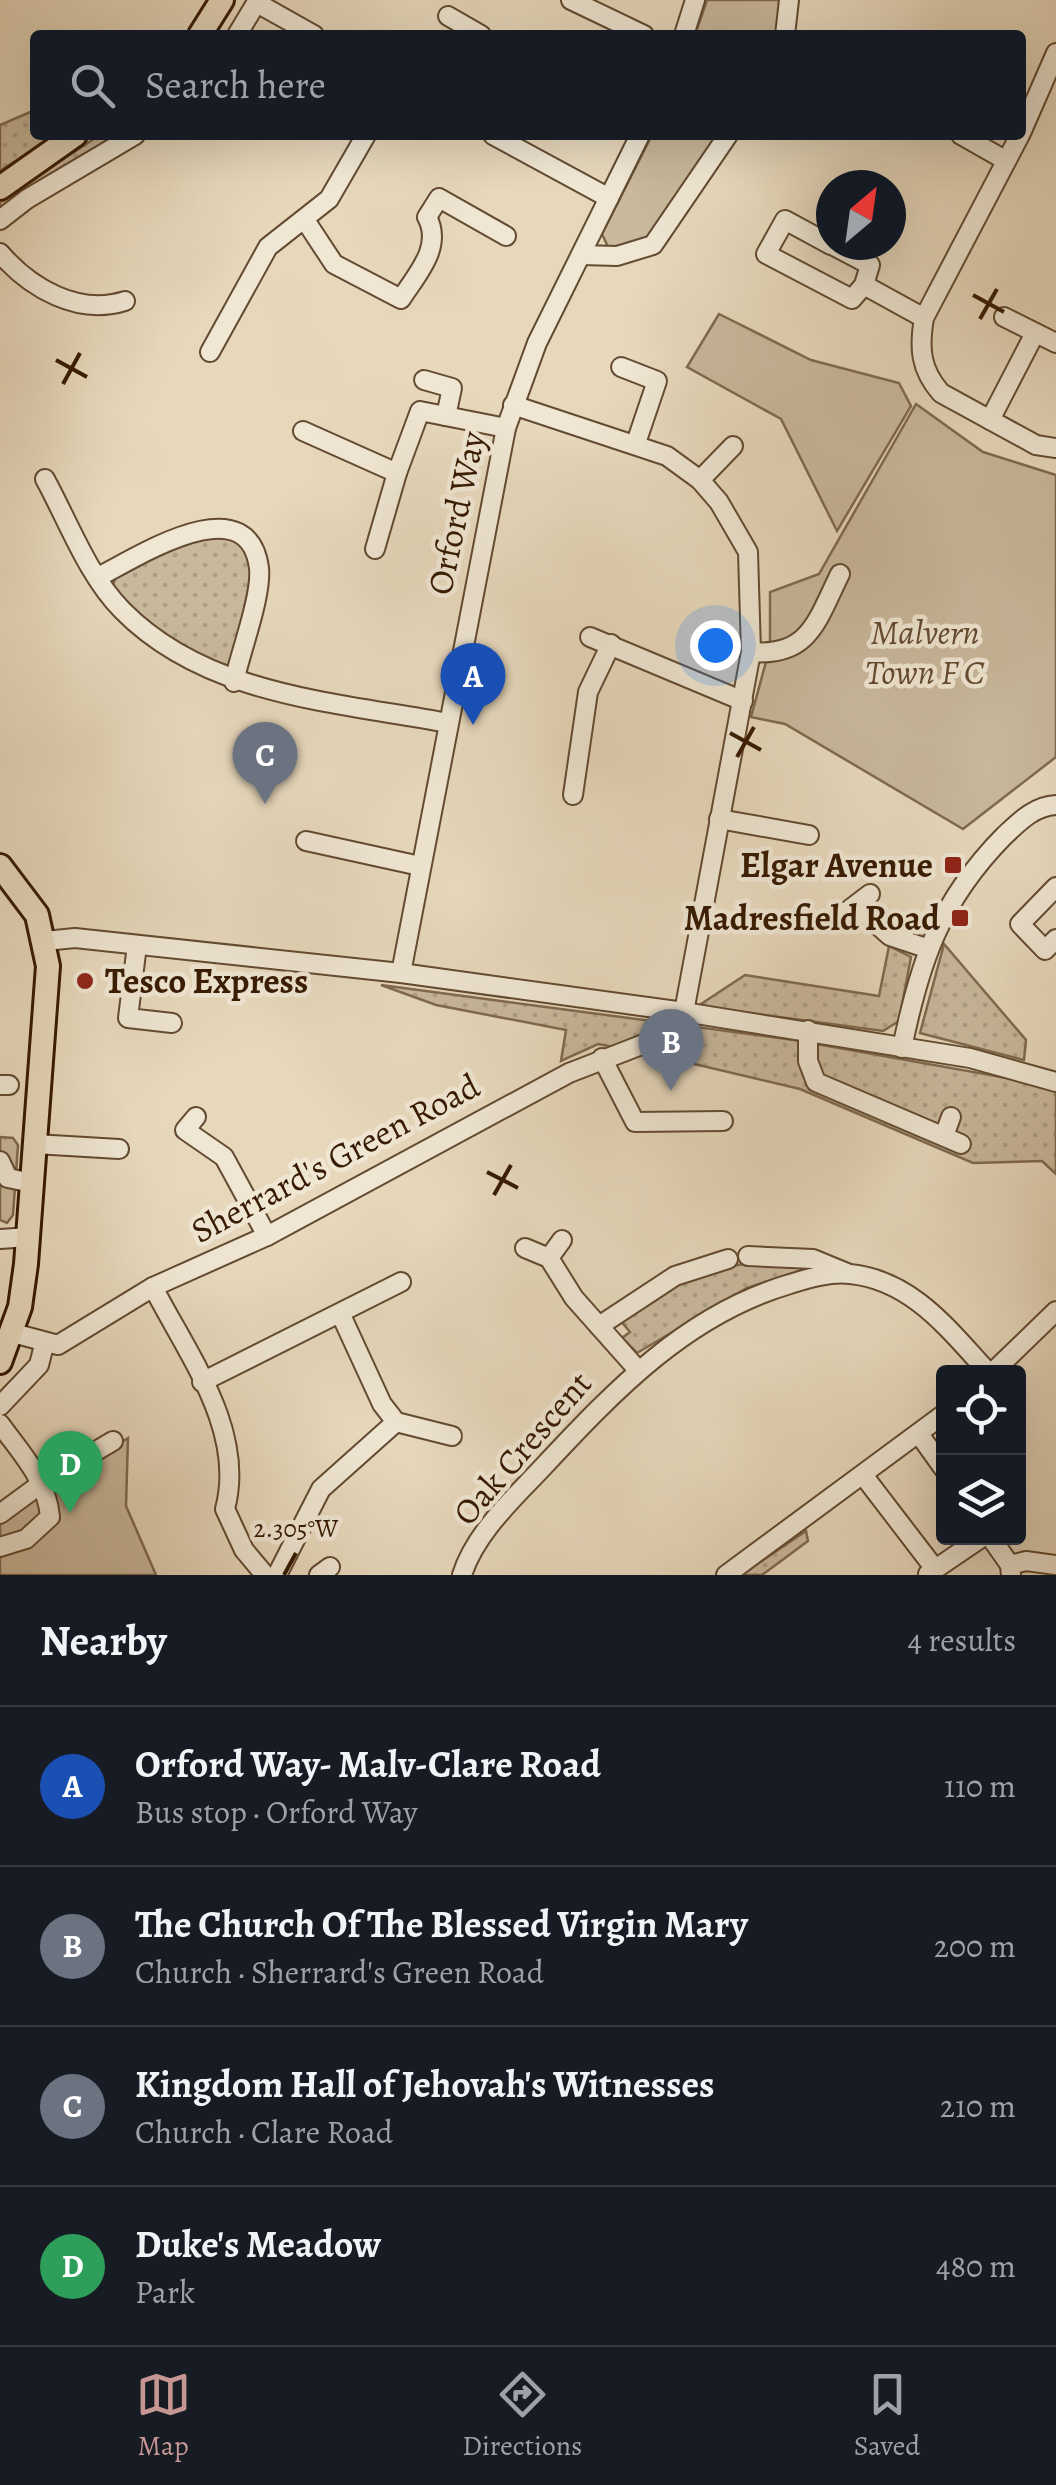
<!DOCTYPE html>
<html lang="en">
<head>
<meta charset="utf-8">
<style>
  :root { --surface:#171b24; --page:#20242c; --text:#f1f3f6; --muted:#9ea1a6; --line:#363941; --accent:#c59692 }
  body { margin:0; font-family:Alegreya,serif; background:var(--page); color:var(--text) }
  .controls { position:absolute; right:30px; bottom:30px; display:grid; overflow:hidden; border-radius:10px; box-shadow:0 10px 40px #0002 }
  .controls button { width:90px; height:90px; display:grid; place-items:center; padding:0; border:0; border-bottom:2px solid var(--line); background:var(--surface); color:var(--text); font:50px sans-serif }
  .compass { position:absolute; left:816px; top:170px; width:90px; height:90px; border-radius:50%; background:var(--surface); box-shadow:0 10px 40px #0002; rotate:29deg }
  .you { position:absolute; left:715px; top:645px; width:35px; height:35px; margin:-25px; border:8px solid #fff; border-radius:50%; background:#1a73e8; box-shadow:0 0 0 15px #1a73e833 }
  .badge { display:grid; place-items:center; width:65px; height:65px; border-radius:50%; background:var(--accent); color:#fff; font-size:32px; font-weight:700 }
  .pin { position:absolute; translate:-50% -82px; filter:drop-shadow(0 2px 5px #0008) }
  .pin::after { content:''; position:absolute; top:52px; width:35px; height:30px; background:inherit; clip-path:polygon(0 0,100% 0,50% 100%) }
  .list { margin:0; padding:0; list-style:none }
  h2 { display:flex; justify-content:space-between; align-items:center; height:130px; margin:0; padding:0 40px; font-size:42px }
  h2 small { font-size:32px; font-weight:400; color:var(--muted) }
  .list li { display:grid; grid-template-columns:65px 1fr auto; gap:30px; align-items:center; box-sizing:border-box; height:160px; padding:0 40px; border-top:2px solid var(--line) }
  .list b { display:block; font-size:38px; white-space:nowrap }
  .list p { margin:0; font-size:32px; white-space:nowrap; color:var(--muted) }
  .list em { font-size:32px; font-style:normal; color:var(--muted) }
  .icon { flex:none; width:55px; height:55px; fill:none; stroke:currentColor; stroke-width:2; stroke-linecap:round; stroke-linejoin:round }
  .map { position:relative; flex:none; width:1056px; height:1575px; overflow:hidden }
  .search { position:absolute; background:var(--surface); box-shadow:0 10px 40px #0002; left:30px; right:30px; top:30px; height:110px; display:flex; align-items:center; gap:25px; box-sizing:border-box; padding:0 35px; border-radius:10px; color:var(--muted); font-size:38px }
  .sheet { height:770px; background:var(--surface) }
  nav { display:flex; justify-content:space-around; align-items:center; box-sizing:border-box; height:140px; border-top:2px solid var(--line); background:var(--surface); font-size:28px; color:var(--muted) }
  nav a { display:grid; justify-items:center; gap:5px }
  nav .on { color:var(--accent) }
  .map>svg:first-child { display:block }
</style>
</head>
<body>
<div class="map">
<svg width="1056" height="1575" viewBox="0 0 1056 1575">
  <defs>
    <pattern id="grass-dots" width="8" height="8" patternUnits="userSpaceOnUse" patternTransform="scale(2.5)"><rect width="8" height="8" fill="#c9b89c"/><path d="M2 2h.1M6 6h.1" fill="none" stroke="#ad9e85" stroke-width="1.8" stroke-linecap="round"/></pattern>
    <pattern id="forest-crowns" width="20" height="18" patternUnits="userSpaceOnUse" patternTransform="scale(2.5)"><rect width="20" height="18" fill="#c9b89c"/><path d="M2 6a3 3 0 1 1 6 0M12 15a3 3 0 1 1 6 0" fill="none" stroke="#ad9e85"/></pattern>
  </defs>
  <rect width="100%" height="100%" fill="#e7d8bc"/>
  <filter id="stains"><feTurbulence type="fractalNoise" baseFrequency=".002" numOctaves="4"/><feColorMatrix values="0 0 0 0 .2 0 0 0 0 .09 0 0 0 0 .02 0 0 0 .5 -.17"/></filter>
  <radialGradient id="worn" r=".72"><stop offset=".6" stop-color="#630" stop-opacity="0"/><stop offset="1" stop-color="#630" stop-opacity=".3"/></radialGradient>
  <g fill="url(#grass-dots)" stroke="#80694f" stroke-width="2.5">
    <path d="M 35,110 L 35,135 L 55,135 L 0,171 L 0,125 Z"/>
    <path d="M 100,135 L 118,135 L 0,211 L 0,200 Z"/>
    <path d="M 224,534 L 244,547 L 253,566 L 233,661 L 227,668 L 218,668 C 185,648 129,623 113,584 L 116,578 L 188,539 Z"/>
    <path d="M 944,944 L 1026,1040 L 1024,1060 L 920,1033 Z"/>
    <path d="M 889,946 L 911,957 L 899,1021 L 883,1031 L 698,1006 L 745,975 L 879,996 Z"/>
    <path d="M 381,985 L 794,1040 L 1052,1086 L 1056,1089 L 1056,1174 L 1042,1161 L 973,1163 L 800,1089 L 673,1059 L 598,1044 L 561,1061 L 566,1030 L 436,1005 Z"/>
    <path d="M 748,1263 L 815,1266 L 747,1288 L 637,1353 L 622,1338 L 630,1332 L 620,1320 C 661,1289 697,1272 748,1263 Z"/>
    <path d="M 806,1531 L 808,1541 L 762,1575 L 741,1575 Z"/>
  </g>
  <path fill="url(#forest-crowns)" stroke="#80694f" stroke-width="2.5" d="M 0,1137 L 13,1138 L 18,1145 L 13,1215 L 7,1223 L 0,1220 Z"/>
  <g fill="#c9b89c" stroke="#80694f" stroke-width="2.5">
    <path d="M 707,0 L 780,0 L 776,35 L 695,35 Z"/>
    <path d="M 652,135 L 718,135 L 650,241 L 609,249 L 602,234 Z"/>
    <path d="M 719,314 L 811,360 L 899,383 L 911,406 L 837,531 L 781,419 L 687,367 Z"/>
    <path d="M 916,404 L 983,452 L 1056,475 L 1056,757 L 963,829 L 785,724 L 751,717 L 770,647 L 770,592 L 819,574 Z"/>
    <path d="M 128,1438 L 126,1506 L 156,1575 L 0,1575 L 0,1520 Z"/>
  </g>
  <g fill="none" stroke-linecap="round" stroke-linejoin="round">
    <defs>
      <g id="minor">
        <path d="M 571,0 L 644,35"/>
        <path d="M 257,3 L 314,35"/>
        <path d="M 448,16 L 481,35"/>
        <path d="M 237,35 L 258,0"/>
        <path d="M 684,35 L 695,0"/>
        <path d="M 785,35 L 789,0"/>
        <path d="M 1021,133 L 1056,53"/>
        <path d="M 493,135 L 609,198"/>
        <path d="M 961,135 L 1005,160"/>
        <path d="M 1020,135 L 924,318 C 919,348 920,369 941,393 L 1036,445 L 1056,448"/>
        <path d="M 0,220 L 27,199 L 135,135"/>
        <path d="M 305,220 L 334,264 L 401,299 C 417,274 443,247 427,217 L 439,198 L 506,236"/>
        <path d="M 831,245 L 785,220 L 766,254 L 852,299 L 864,285 L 870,265 L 832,245"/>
        <path d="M 0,253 C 30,288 78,316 125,301"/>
        <path d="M 581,255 L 617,256 L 653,245 L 728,135"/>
        <path d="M 864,285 L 924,318"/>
        <path d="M 1004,317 L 1056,343"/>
        <path d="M 210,352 L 268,247 L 329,199 L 366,135"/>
        <path d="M 621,367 L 657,381 L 636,443"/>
        <path d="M 424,380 L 452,388 L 446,416"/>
        <path d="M 990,420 L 1035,333"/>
        <path d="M 303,431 L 397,473 L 420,411 L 506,428"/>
        <path d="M 45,479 C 68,521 88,576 122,610 C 206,696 336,702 448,723"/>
        <path d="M 700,480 L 733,446"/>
        <path d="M 375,549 L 397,473"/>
        <path d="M 98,577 C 136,558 248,484 259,568 C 262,596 240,653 234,682"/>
        <path d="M 590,637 L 743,701"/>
        <path d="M 751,652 C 810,657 817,620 840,574"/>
        <path d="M 573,795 L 588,692 L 611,644"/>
        <path d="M 719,819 L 809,835"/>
        <path d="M 306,841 L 420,866"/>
        <path d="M 1056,887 L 1020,924 L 1045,950 L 1056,939"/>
        <path d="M 857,907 L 890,936 L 926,948"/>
        <path d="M 836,920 L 870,894"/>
        <path d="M 45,941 L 75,938 L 401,973 L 684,1012 L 970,1058 L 1056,1082"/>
        <path d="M 137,945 L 128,1018 L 172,1023"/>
        <path d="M 401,973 L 506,428 L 537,343 L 640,135"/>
        <path d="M 808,1030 L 808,1061 L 816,1082 L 961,1144"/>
        <path d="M 902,1048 C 920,961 940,901 1004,836 C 1019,822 1034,806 1056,805"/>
        <path d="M 602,1058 L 635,1122 L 723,1121"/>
        <path d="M 0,1085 L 9,1085"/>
        <path d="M 196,1117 L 185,1130 L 224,1157 L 267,1236"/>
        <path d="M 944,1136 L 951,1117"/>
        <path d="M 35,1144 L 119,1149"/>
        <path d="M 0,1161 L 8,1178 L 32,1183"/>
        <path d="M 0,1239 L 29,1237"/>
        <path d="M 525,1248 L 549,1258 L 574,1298 L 638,1370"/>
        <path d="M 748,1256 L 813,1259 L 847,1273"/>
        <path d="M 549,1258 L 562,1240"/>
        <path d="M 153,1287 C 188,1355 246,1431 225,1509 L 244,1550 L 265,1575"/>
        <path d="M 341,1315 L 382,1404 L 396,1422 L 452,1436"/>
        <path d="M 599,1326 L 675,1276 L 728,1259"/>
        <path d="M 13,1333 L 58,1345 L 153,1287 L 267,1236 L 569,1073 L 662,1037 L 684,1012 L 751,652 L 748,552 L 719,502 L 700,480 L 667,456 L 513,405"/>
        <path d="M 993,1372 L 1056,1311"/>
        <path d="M 202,1382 L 401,1282"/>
        <path d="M 0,1406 L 39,1365 L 44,1345"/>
        <path d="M 0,1424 C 21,1453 47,1480 50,1517 L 26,1539 L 0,1547"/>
        <path d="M 919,1434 L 944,1469"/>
        <path d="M 863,1475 L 935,1569"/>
        <path d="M 0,1514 L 42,1483 L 113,1441"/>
        <path d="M 991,1538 L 1010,1565 L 1011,1575"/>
        <path d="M 1010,1565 L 1026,1561 L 1056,1565"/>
        <path d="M 928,1574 L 981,1538"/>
        <path d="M 277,1575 L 321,1489 L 396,1422"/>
        <path d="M 319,1575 L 330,1567"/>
        <path d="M 462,1575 C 475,1533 514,1498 543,1467 C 615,1390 687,1314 790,1284 C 809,1278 830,1272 850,1274 C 912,1280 949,1330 988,1372"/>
        <path d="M 726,1575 L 944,1414"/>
      </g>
      <g id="major">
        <path d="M 200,35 L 222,0"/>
        <path d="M 0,188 L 75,135"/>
        <path d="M 0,866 L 37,915 L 48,966 L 26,1264 L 20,1307 L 0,1362"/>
      </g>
    </defs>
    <use href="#minor" stroke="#634a30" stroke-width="22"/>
    <use href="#major" stroke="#371a02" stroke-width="28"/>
    <use href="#minor" stroke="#efe6d3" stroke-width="18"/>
    <use href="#major" stroke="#e7d8bc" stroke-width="22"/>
  </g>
  <path fill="none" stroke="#371a02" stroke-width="4" d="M 973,295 L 1004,312M 980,319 L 997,289M 56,360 L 87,377M 63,384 L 80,353M 730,733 L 761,750M 737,757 L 754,727M 487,1172 L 518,1188M 494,1195 L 511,1165M 284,1575 L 296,1553"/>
  <g fill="#8f2418" stroke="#efe6d3" stroke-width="4">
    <rect x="943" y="855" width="20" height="20" rx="5"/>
    <rect x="950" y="908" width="20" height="20" rx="5"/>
    <circle cx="85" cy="981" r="10"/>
  </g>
  <g text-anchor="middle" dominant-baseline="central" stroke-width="9" stroke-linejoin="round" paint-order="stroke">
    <g font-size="35" fill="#371a02" stroke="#efe6d3">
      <text transform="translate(456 513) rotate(-78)">Orford Way</text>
      <text transform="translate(335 1158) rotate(-28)">Sherrard's Green Road</text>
      <text transform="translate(522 1448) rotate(-49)">Oak Crescent</text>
    </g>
    <g font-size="35" font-style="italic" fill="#634930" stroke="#efe6d3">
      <text x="925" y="632">Malvern<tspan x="925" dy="40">Town F C</tspan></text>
    </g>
    <g font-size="35" font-weight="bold" fill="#371a02" stroke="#efe6d3" text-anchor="end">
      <text x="933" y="865">Elgar Avenue</text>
      <text x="940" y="918">Madresfield Road</text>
      <text x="105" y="981" text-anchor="start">Tesco Express</text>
    </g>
  </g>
  <g font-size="25" text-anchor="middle" fill="#371a02" stroke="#efe6d3" stroke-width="9" stroke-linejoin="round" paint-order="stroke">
    <text x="296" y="1537">2.305°W</text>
  </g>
  <rect width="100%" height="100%" filter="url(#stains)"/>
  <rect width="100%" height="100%" fill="url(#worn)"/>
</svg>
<div class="controls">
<button><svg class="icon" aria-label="locate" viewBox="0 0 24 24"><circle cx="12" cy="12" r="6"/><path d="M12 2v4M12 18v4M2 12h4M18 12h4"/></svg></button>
<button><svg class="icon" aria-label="layers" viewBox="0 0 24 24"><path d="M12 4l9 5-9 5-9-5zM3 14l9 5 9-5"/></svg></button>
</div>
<svg class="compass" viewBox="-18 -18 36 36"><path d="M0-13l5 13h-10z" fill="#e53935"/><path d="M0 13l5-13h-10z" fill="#9ea1a6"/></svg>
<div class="you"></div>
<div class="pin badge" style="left:473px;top:725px;background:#1a4fb4">A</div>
<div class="pin badge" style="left:671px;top:1091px;background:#6b7280">B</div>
<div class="pin badge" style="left:265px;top:804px;background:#6b7280">C</div>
<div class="pin badge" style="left:70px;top:1513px;background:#2e9e5b">D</div>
<div class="search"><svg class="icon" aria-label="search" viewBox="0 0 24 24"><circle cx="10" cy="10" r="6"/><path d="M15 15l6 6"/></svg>Search here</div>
</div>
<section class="sheet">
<h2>Nearby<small>4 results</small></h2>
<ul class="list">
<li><span class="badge" style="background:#1a4fb4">A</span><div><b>Orford Way- Malv-Clare Road</b><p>Bus stop · Orford Way</p></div><em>110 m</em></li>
<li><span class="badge" style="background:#6b7280">B</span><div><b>The Church Of The Blessed Virgin Mary</b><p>Church · Sherrard's Green Road</p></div><em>200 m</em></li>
<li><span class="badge" style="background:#6b7280">C</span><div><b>Kingdom Hall of Jehovah's Witnesses</b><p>Church · Clare Road</p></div><em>210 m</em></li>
<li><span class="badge" style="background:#2e9e5b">D</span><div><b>Duke's Meadow</b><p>Park</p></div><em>480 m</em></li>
</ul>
</section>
<nav>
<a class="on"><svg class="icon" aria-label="map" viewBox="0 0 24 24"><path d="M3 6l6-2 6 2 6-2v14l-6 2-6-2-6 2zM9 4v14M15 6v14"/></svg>Map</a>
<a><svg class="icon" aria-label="directions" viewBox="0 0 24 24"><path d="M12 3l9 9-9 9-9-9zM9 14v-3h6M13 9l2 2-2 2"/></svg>Directions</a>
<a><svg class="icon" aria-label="saved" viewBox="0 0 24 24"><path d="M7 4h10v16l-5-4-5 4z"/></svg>Saved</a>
</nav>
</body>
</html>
